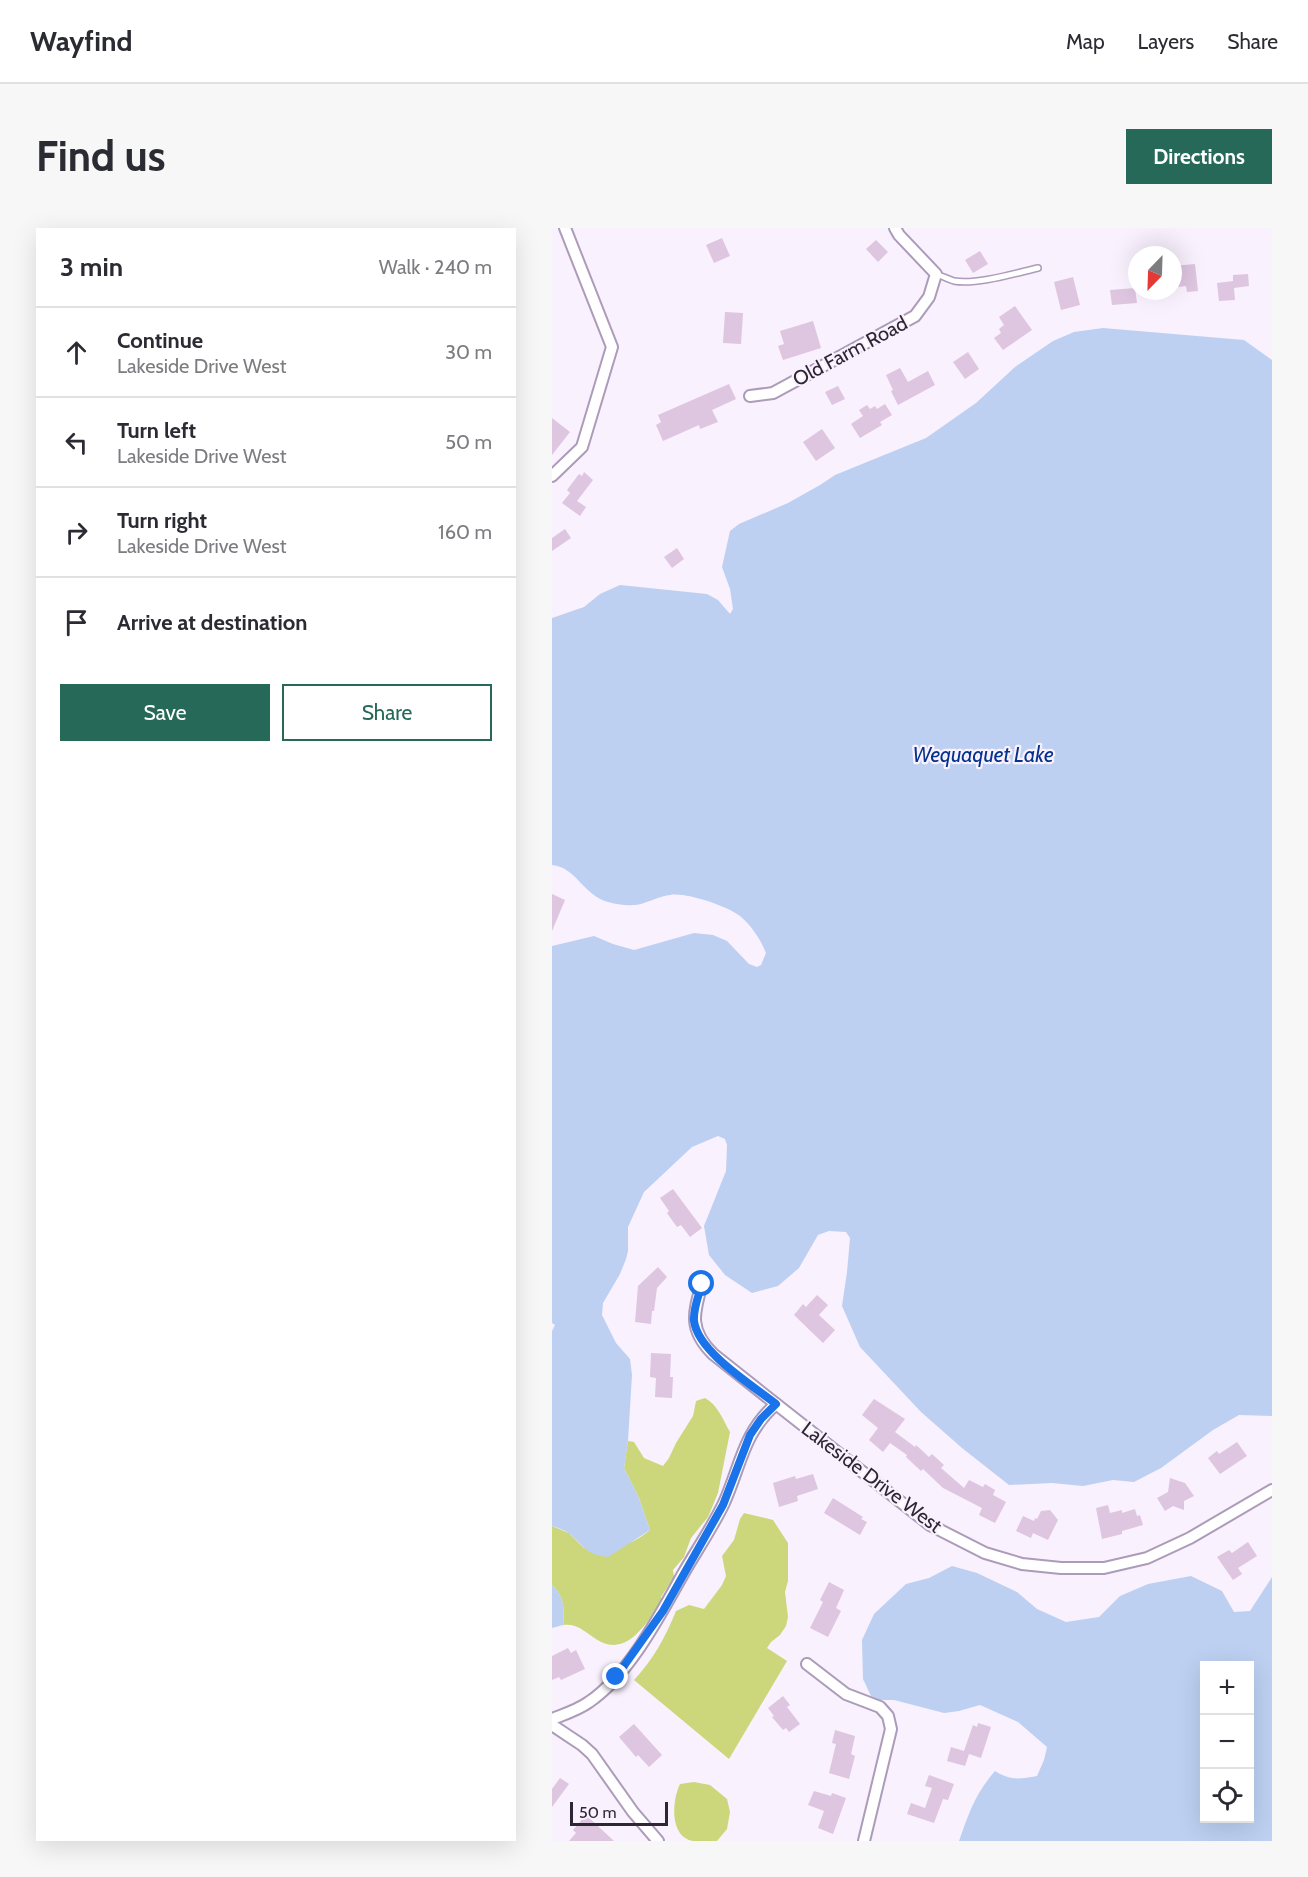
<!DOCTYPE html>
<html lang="en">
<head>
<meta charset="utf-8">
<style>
  :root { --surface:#fff; --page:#f7f7f7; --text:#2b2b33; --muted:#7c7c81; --line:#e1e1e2; --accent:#276958 }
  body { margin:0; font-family:Cabin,sans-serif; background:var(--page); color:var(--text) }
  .controls { position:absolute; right:18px; bottom:18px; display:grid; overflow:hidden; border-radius:0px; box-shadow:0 6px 24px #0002 }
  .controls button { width:54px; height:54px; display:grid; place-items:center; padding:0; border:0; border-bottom:2px solid var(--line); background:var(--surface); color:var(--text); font:30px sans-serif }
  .compass { position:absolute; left:576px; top:18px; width:54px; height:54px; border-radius:50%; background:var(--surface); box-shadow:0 6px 24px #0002; rotate:203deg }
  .scale { position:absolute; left:18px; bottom:15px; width:98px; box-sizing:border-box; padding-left:6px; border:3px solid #2e2733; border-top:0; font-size:16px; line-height:21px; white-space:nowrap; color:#2e2733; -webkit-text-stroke:4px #f9f1fe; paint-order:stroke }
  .stop { position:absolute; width:18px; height:18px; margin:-14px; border:4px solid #1a73e8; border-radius:50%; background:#fff }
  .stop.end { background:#1a73e8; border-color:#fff; box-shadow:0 2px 6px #0008 }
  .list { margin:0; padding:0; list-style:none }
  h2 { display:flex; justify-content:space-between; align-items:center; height:78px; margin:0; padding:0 24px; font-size:26px }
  h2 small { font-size:20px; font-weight:400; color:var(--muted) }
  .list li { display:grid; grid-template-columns:39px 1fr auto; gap:18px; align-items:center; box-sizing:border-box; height:90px; padding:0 24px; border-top:2px solid var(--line) }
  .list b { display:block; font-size:22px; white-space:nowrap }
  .list p { margin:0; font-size:20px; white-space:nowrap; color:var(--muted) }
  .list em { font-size:20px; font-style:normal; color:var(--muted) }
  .actions { display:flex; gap:12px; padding:18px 24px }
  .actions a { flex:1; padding:14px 0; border:2px solid var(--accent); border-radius:0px; text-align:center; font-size:21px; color:var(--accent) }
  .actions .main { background:var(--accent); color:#fff }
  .icon { flex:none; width:33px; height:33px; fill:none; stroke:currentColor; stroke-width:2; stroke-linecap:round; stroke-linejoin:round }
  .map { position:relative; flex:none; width:720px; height:1613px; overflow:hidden; border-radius:0px }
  header { display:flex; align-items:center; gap:36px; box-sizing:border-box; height:84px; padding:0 30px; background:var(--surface); border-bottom:2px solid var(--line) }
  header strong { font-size:28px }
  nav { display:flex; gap:33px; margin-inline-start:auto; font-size:21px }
  .intro { display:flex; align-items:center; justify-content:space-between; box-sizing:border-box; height:144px; padding:0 36px }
  h1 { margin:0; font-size:42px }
  .button { padding:15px 27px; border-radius:0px; background:var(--accent); color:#fff; font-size:21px; font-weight:700 }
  main { display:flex; gap:36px; padding:0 36px }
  aside { flex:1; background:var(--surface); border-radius:0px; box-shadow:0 6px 24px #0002 }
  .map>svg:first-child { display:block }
</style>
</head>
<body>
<header>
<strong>Wayfind</strong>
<nav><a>Map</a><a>Layers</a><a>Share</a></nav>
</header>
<div class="intro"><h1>Find us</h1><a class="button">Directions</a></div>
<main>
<aside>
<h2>3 min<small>Walk · 240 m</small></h2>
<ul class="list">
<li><svg class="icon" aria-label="ahead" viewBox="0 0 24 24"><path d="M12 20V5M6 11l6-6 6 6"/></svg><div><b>Continue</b><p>Lakeside Drive West</p></div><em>30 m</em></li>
<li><svg class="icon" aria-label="left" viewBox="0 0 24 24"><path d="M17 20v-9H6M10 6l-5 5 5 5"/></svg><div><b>Turn left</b><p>Lakeside Drive West</p></div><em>50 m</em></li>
<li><svg class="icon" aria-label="right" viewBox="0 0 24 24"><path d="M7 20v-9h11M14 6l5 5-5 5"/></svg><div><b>Turn right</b><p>Lakeside Drive West</p></div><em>160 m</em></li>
<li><svg class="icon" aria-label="arrive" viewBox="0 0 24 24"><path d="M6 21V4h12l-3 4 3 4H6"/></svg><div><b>Arrive at destination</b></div></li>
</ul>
<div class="actions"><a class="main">Save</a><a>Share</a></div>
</aside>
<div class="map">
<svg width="720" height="1613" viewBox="0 0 720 1613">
  <rect width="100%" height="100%" fill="#f9f1fe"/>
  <g fill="#cbd77a">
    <path d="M 153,1170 C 166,1177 171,1192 178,1204 L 166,1265 L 156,1289 L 139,1310 L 132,1329 L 121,1342 L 122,1349 L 109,1369 L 110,1373 C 93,1397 73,1433 41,1409 C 31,1402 23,1395 11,1397 C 13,1382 12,1368 0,1357 L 0,1298 L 17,1305 L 32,1320 C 62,1318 73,1322 98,1302 L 87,1270 L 72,1240 L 76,1213 L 82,1214 L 92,1230 L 111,1238 L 117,1230 L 124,1215 L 141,1188 L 144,1173 Z"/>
    <path d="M 192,1285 L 221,1292 L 236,1315 L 236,1353 L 233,1364 L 236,1389 L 234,1398 L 228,1407 L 219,1414 L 215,1420 L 235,1433 L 177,1531 L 82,1452 C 101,1432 114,1408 124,1383 L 137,1377 L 152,1381 L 170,1357 L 174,1348 L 170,1328 L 182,1312 L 188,1291 Z"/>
    <path d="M 142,1554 L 158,1557 L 175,1571 L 178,1584 L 175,1601 L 165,1613 C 157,1613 148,1613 141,1613 C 117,1609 120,1572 128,1556 Z"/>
  </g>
  <g fill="#bdd0f1" fill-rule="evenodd">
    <path d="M 551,100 L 692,112 L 720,132 L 720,1188 L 687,1187 L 661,1202 L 609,1240 L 582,1254 L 561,1252 L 531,1258 L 500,1255 L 457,1257 L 410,1220 L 369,1184 L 308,1119 L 290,1078 L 295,1044 L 298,1010 L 294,1004 L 277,1003 L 266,1007 L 247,1040 L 226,1058 L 200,1065 L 173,1047 L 157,1027 L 152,998 L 174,943 L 175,917 L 173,911 L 166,908 L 140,919 L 92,964 L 76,999 L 76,1023 L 74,1031 L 68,1046 L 51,1075 L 50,1087 L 64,1115 L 78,1131 L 80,1147 L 76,1213 L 72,1240 L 87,1270 L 98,1302 L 56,1329 C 33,1326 34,1320 18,1306 C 13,1302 6,1300 0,1298 L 0,1103 L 3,1097 L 0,1095 L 0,718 L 42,708 L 61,716 L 82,722 L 142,705 L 161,707 L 175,713 L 197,736 L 205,739 L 209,737 L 214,725 C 209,712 199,697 188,688 C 175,678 134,664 118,667 C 109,668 101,672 92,675 C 82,679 66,677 56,674 C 31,667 24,639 0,637 L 0,390 L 32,379 L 48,366 L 68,357 L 155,366 L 166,372 L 178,386 L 181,381 L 178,361 L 170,339 L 178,303 L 187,296 L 236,275 L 268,257 L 283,247 L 374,210 L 424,175 L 463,139 L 501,113 L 522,104 Z"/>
    <path d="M 400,1338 L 425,1345 L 465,1364 L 485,1381 L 514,1394 L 547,1389 L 568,1368 L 596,1356 L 639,1348 L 670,1363 L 682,1384 L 698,1383 L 720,1349 L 720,1613 L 407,1613 C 417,1585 423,1566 443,1543 C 459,1553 467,1551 485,1548 L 492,1532 L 495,1519 L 466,1494 L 428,1477 L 407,1483 L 392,1485 L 342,1472 L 328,1472 L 319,1468 L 311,1451 L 310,1412 L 322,1386 L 354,1356 L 377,1350 ZM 652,1438 L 698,1438 L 698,1590 L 652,1590 Z"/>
    <path d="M 0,1357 C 12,1368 13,1382 11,1397 L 0,1400 Z"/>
  </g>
  <g fill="#dec5e0">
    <path d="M 170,10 L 178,28 L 162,35 L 154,17 Z"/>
    <path d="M 324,12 L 336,24 L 326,34 L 314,21 Z"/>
    <path d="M 428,23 L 436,36 L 421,45 L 413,32 Z"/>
    <path d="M 643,36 L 646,63 L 635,64 L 634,58 L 626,59 L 626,56 L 621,57 L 621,38 Z"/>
    <path d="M 696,46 L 697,58 L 682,60 L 683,72 L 667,73 L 665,55 L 681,53 L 681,47 Z"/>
    <path d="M 521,49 L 528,77 L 509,82 L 502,54 Z"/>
    <path d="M 583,60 L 585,75 L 560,77 L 558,62 Z"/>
    <path d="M 463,78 L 480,102 L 451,122 L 442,110 L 449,105 L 447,101 L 452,97 L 447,89 Z"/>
    <path d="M 173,84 L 191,85 L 189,116 L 171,115 Z"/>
    <path d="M 261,93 L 269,120 L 231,132 L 226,118 L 232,116 L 228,103 Z"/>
    <path d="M 416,124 L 427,141 L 413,151 L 401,134 Z"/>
    <path d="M 348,140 L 356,154 L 376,143 L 383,157 L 346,177 L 339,163 L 341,162 L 334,147 Z"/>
    <path d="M 177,156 L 184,171 L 160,182 L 166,194 L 148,201 L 147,197 L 111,213 L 104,197 L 109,194 L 106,187 Z"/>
    <path d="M 286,158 L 293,171 L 280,177 L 273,164 Z"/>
    <path d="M 333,176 L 340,187 L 328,194 L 330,197 L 308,210 L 299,196 L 311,188 L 307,182 L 315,177 L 318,181 L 323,178 L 325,181 Z"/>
    <path d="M 0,190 L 18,204 L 0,227 Z"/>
    <path d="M 270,201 L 283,220 L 264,233 L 251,214 Z"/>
    <path d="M 32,244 L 41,252 L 25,273 L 34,279 L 28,288 L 10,275 L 18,265 L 15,262 L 27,246 L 30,248 Z"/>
    <path d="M 13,301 L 19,310 L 0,323 L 0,310 Z"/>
    <path d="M 125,320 L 132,331 L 120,340 L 112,329 Z"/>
    <path d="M 0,666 L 13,672 L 0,703 Z"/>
    <path d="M 121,961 L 150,1000 L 138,1009 L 129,997 L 125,999 L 115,985 L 117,983 L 108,970 Z"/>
    <path d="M 106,1039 L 115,1049 L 105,1060 L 102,1083 L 100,1083 L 99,1096 L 83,1094 L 86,1058 Z"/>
    <path d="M 265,1067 L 276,1077 L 267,1087 L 283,1102 L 271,1115 L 242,1087 L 251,1076 L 254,1079 Z"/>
    <path d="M 99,1125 L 119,1126 L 118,1149 L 121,1149 L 120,1170 L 103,1169 L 104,1150 L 98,1149 Z"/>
    <path d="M 322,1171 L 353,1191 L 343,1204 L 363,1219 L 364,1217 L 377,1229 L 380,1226 L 392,1237 L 389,1240 L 412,1260 L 417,1252 L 431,1259 L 433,1256 L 443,1262 L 441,1267 L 454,1274 L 443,1295 L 427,1287 L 430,1280 L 391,1260 L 371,1241 L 369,1243 L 354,1229 L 355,1227 L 338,1215 L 331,1224 L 317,1212 L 326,1200 L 310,1187 Z"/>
    <path d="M 685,1214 L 695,1228 L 668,1246 L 656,1230 L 665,1223 L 667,1226 Z"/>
    <path d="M 261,1246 L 266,1261 L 245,1268 L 246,1273 L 227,1279 L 221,1255 L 243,1248 L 244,1251 Z"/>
    <path d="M 618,1250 L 633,1255 L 642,1268 L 632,1273 L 632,1282 L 621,1278 L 613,1283 L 605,1270 L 616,1264 Z"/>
    <path d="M 281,1270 L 311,1289 L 309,1291 L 315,1294 L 308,1307 L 272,1285 Z"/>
    <path d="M 556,1277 L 558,1285 L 570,1282 L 570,1285 L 583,1281 L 585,1288 L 588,1287 L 591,1297 L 570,1303 L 570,1306 L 550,1311 L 544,1280 Z"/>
    <path d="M 498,1282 L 506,1292 L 496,1312 L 481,1305 L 479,1310 L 464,1303 L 471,1288 L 482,1293 L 483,1290 L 485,1291 L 489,1283 Z"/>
    <path d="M 696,1314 L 705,1328 L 686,1340 L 690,1346 L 681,1352 L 665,1329 L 677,1322 L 680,1325 Z"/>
    <path d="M 277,1354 L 292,1362 L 284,1380 L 289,1383 L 276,1409 L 258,1400 L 271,1374 L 268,1372 Z"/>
    <path d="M 16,1420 L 19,1425 L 24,1422 L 33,1441 L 9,1452 L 7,1449 L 0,1452 L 0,1428 Z"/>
    <path d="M 231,1468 L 238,1477 L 235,1479 L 248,1496 L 237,1504 L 234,1500 L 231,1502 L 220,1489 L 222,1488 L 216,1480 Z"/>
    <path d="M 426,1495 L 439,1499 L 429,1530 L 417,1526 L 413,1538 L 395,1533 L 399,1519 L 412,1523 L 421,1497 L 425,1499 Z"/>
    <path d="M 82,1496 L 110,1527 L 97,1539 L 86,1527 L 84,1529 L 67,1509 Z"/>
    <path d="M 283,1502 L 303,1508 L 299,1526 L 303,1528 L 297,1551 L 277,1545 L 284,1516 L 280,1515 Z"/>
    <path d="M 377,1547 L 402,1556 L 396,1572 L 391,1571 L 382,1595 L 355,1586 L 359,1575 L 373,1580 L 380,1560 L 373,1558 Z"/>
    <path d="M 8,1550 L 17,1556 L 0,1579 L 0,1561 Z"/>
    <path d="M 262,1563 L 279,1568 L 280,1565 L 294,1570 L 281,1606 L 266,1600 L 272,1583 L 256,1577 Z"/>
    <path d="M 34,1587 L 62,1613 L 17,1613 L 24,1605 L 21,1602 Z"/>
  </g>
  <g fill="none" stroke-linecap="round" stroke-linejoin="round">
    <defs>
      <path id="service" d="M 384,46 C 390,48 396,51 402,53 C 424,57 464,45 486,40"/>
      <g id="minor">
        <path d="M 198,168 L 221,165 L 363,88 L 377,69 L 384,46 L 347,7 L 343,0"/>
        <path d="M 0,248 L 30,219 L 60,119 L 13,0"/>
        <path d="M 150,1056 C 141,1086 137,1102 161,1126 L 224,1176"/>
        <path d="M 255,1436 L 294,1466 L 328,1479 L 336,1488 L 339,1501 L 312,1613"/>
        <path d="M 0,1491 C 13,1486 26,1482 37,1474 C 77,1447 108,1387 131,1346 C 144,1323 160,1300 172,1275 C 189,1237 191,1205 224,1176 L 378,1297 L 433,1325 L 470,1336 L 509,1340 L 552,1340 L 595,1330 L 638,1310 L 720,1262"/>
        <path d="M 0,1497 L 30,1517 L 40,1526 L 81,1584 L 106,1613"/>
      </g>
    </defs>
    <use href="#service" stroke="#ac9bb9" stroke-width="8"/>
    <use href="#minor" stroke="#ac9bb9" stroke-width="14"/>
    <use href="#service" stroke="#fff" stroke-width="5"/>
    <use href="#minor" stroke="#fff" stroke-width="10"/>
  </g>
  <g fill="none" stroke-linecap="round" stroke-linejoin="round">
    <path stroke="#1a73e8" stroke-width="8" d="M 64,1449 L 111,1383 L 171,1277 L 198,1207 L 209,1191 L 224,1176 C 200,1157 146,1124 142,1093 C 141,1080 147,1067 150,1056"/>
  </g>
  <g text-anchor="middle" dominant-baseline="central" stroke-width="4.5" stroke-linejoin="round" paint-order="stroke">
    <g font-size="20" fill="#2e2733" stroke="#f9f1fe">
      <text transform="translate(298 123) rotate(-28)">Old Farm Road</text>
      <text transform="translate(320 1249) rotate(37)">Lakeside Drive West</text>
    </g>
    <g font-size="21" font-style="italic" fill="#05328d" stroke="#f9f1fe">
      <text x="431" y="526">Wequaquet Lake</text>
    </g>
  </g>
</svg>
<div class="controls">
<button>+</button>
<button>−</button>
<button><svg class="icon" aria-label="locate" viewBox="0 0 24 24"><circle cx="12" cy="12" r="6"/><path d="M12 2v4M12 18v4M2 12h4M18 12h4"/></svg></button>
</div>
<svg class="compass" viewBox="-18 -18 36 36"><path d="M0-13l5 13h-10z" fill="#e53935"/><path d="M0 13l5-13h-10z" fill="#7c7c81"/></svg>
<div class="scale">50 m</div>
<div class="stop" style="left:150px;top:1056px"></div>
<div class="stop end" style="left:64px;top:1449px"></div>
</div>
</main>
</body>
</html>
